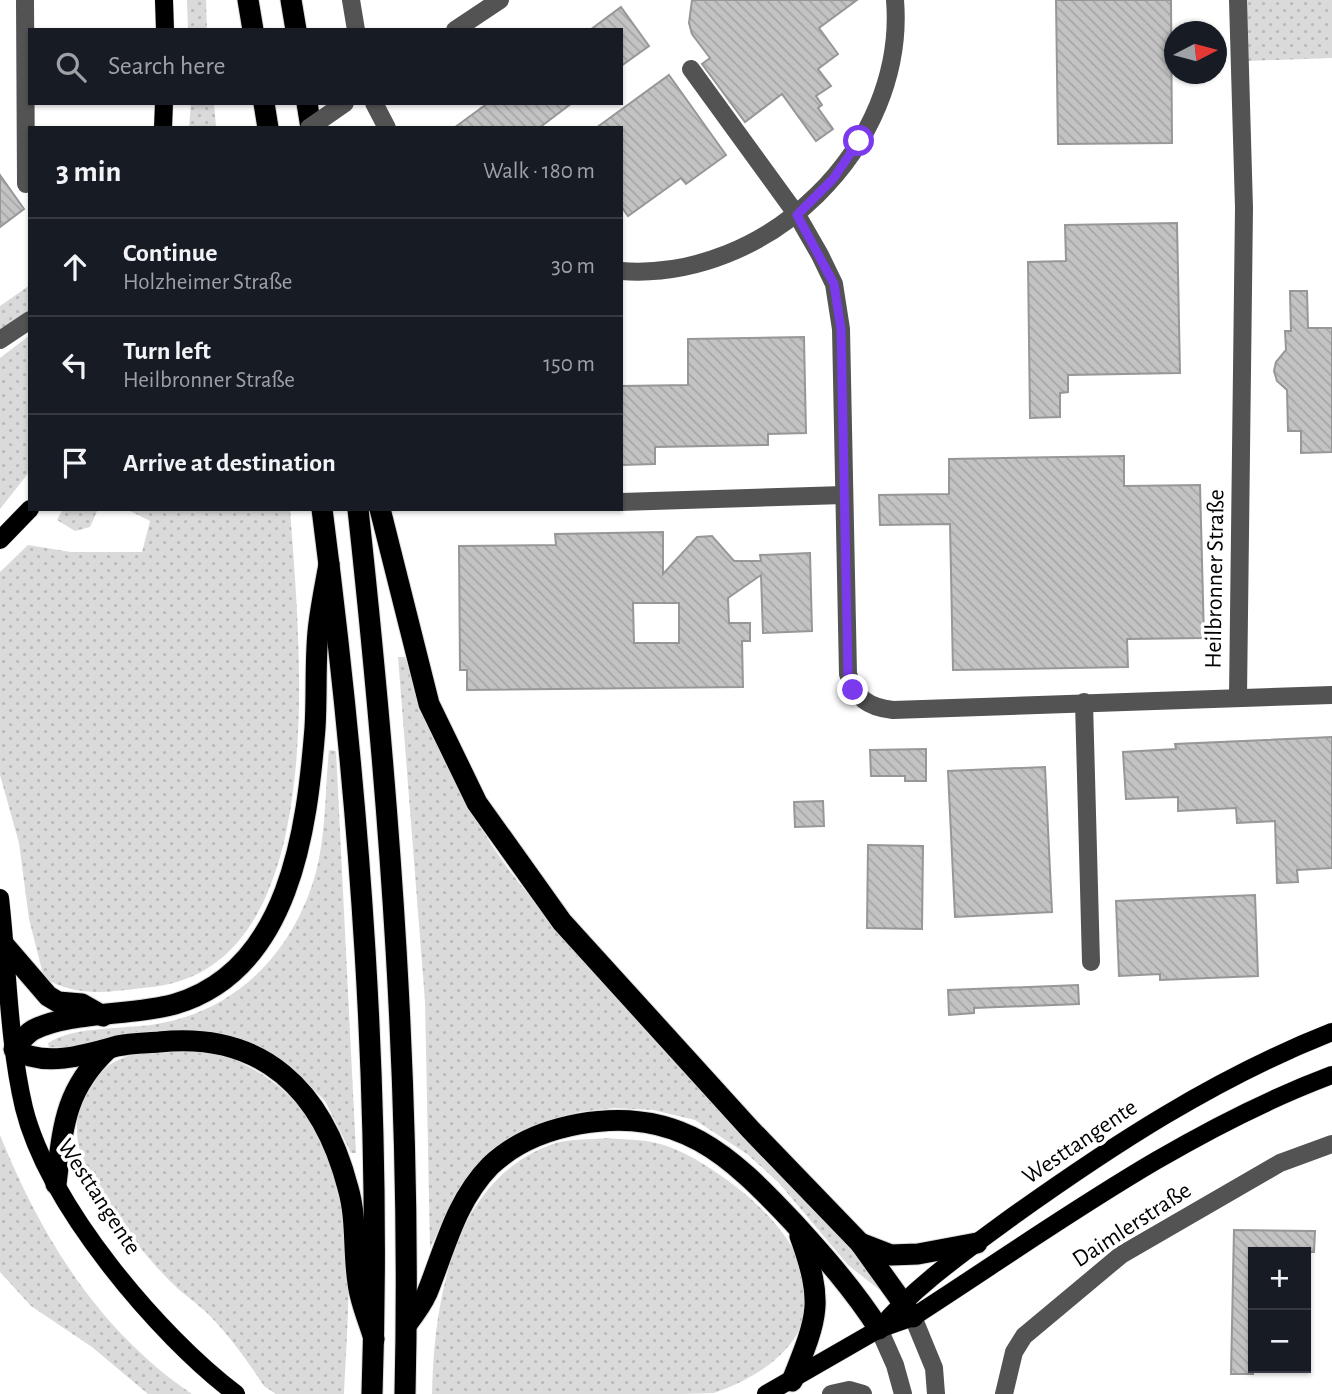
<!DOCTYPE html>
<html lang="en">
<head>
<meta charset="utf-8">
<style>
  :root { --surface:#171b24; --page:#242831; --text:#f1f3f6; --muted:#9ea1a6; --line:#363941 }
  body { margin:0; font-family:"Alegreya Sans",sans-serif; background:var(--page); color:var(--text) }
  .controls { position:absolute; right:21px; bottom:21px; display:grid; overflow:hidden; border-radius:0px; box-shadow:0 2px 5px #0004 }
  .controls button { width:63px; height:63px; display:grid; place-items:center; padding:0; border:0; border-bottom:2px solid var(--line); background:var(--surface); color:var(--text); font:35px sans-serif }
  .compass { position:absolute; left:1164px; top:21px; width:63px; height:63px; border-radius:50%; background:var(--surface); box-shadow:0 2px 5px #0004; rotate:84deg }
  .stop { position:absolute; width:21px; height:21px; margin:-16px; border:5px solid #7c3aed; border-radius:50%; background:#fff }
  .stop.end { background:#7c3aed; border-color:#fff; box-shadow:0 2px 7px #0008 }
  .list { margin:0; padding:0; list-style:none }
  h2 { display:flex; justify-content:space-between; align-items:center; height:91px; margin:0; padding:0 28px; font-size:30px }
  h2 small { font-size:23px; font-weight:400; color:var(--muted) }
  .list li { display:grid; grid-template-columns:46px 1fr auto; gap:21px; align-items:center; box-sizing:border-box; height:98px; padding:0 28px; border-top:2px solid var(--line) }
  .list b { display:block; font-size:26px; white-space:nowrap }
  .list p { margin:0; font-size:23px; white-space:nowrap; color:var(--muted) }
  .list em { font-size:23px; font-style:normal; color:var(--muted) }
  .icon { flex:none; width:38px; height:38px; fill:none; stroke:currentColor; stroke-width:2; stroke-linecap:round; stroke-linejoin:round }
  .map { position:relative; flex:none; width:1332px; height:1394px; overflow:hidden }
  .search { position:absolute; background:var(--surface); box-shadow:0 2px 5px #0004; left:28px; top:28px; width:595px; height:77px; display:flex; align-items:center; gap:18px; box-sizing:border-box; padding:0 24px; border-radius:0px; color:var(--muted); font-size:26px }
  .panel { position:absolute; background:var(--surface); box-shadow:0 2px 5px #0004; left:28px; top:126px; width:595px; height:385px; border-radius:0px }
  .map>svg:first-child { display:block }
</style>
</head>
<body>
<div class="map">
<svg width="1332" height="1394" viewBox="0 0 1332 1394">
  <defs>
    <pattern id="grass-dots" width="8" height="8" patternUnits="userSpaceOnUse" patternTransform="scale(1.75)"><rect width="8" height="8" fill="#dadada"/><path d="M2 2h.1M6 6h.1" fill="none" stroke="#b9b9b9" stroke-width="1.8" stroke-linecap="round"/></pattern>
    <pattern id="building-back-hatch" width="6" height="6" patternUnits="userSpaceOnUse" patternTransform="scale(1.75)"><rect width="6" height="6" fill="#c3c3c3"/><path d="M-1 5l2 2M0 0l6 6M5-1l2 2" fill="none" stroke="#a6a6a6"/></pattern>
  </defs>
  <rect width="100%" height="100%" fill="#fff"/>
  <g fill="url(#grass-dots)">
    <path d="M 187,0 L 206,0 L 207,30 L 188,30 Z"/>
    <path d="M 1247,0 L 1332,0 L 1332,58 L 1247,61 Z"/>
    <path d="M 191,103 L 214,103 L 216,127 L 189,128 Z"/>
    <path d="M 30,285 L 30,314 L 0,333 L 0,306 Z"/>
    <path d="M 30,335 L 30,471 L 0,509 L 0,358 Z"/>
    <path d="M 63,509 L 98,509 L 90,527 L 75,531 L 57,520 Z"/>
    <path d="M 126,509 L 290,509 C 299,638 336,967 152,987 C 112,991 80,999 44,978 L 29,919 L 19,843 L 0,775 L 0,572 L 28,545 L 71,552 L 142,552 L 150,521 Z"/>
    <path d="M 398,657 L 405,657 C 431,737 466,815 519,883 C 567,944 621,999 674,1056 C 737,1122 800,1189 863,1255 L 881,1281 L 881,1291 L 848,1265 L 778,1182 L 747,1154 L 695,1120 L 653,1110 L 614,1108 L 579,1112 L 549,1122 L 476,1172 L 457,1193 L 430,1248 L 425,1001 Z"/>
    <path d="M 329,750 L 336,751 L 356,1153 L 351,1153 L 325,1101 L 289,1065 L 254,1048 L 49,1047 L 48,1043 C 75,1025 128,1030 162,1023 C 241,1008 295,948 316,872 C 326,834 325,790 329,750 Z"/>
    <path d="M 168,1047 C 182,1048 201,1046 216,1050 C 227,1053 239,1062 249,1067 C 369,1130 349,1280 344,1394 L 276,1394 L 264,1386 C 248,1362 232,1339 212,1318 C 200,1305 185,1296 172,1283 C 144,1256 84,1180 78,1142 C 73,1114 84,1085 107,1067 C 123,1054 148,1051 168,1047 Z"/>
    <path d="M 0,1135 C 41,1237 99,1331 192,1394 L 148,1394 L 92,1347 L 31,1306 L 0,1272 Z"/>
    <path d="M 608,1138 C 624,1140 641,1139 656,1143 C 683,1149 713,1169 735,1186 C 830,1259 839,1348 714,1393 C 695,1394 665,1394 645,1394 C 574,1394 503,1394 432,1394 C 434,1302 452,1182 550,1145 C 567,1138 590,1140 608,1138 Z"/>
  </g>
  <g fill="url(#building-back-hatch)" stroke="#979797" stroke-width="2" fill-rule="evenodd">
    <path d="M 692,0 L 857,0 L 819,28 L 838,54 L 818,69 L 831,86 L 816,96 L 822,105 L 818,108 L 833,129 L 816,141 L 782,94 L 745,122 L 702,64 L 710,58 L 692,34 L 689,23 Z"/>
    <path d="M 1056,0 L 1171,0 L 1172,143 L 1058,144 Z"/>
    <path d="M 621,7 L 649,46 L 621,66 L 621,30 L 590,30 Z"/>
    <path d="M 669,75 L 726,155 L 686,184 L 681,178 L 628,216 L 621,206 L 621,128 L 596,128 Z"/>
    <path d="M 488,103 L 572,103 L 539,128 L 454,128 Z"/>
    <path d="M 0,175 L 24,209 L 0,227 Z"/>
    <path d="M 1177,223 L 1180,373 L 1068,375 L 1068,392 L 1060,393 L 1060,417 L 1030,418 L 1028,262 L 1066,261 L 1065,225 Z"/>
    <path d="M 1290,291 L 1307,291 L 1308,328 L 1332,328 L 1332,452 L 1301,453 L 1301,431 L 1288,431 L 1287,390 L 1277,381 L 1274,371 L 1276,362 L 1286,350 L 1285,331 L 1291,331 Z"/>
    <path d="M 804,337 L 806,433 L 768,434 L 768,445 L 655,447 L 655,464 L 621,465 L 621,386 L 688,385 L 688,339 Z"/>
    <path d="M 1124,456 L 1124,486 L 1200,485 L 1204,638 L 1127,639 L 1128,667 L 953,670 L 950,524 L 880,525 L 879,495 L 949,494 L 949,459 Z"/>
    <path d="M 663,532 L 663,574 L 697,537 L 712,536 L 734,561 L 761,561 L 760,555 L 810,553 L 812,631 L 763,633 L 761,575 L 728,598 L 729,623 L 750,623 L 750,641 L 742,641 L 743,687 L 467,690 L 467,670 L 460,670 L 459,546 L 556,545 L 555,534 ZM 633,603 L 679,603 L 679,643 L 634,643 Z"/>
    <path d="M 1332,737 L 1332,868 L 1297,870 L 1298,882 L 1277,883 L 1275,821 L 1237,823 L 1236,808 L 1178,811 L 1178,797 L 1126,799 L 1123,752 L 1176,749 L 1175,744 Z"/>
    <path d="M 926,749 L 926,781 L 905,781 L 905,776 L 871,776 L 870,750 Z"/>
    <path d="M 1045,767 L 1052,912 L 955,917 L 948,771 Z"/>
    <path d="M 823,801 L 824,826 L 795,827 L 794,802 Z"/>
    <path d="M 868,845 L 923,846 L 922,929 L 867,928 Z"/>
    <path d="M 1255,895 L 1258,976 L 1160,980 L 1160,974 L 1119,976 L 1116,901 Z"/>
    <path d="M 1078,985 L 1079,1004 L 974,1008 L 974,1013 L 949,1015 L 948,990 Z"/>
    <path d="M 1234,1230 L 1315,1231 L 1314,1252 L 1253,1252 L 1253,1374 L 1231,1374 Z"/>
  </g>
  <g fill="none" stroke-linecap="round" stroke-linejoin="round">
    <defs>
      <g id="major">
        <path d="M 164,0 L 165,30"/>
        <path d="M 163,128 L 164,103"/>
        <path d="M 0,540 L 30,509"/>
        <path d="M 0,898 C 8,967 8,1040 24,1108 C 48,1205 158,1335 236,1394"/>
        <path d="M 879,1329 C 915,1286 963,1253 1009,1219 C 1111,1146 1215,1078 1332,1032"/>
        <path d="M 766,1394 L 879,1329 L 913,1317 C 1048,1230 1180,1132 1332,1075"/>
      </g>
      <g id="highway">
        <path d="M 248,0 L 253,30"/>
        <path d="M 291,0 L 296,30"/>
        <path d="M 264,103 L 268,128"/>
        <path d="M 307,103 L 311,128"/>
        <path d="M 322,509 C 360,803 382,1098 372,1394"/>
        <path d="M 358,509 C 390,804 412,1097 405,1394"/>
        <path d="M 380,509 L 429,704 L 477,803 L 562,922 L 750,1129 L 860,1243 L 913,1317"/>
        <path d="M 329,564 C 325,587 320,610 318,632 C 315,664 317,696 315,728 C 307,829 290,970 175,1004 C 133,1016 70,1011 33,1030 C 26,1034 20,1042 14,1049 C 43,1068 86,1055 117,1046 C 130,1043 146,1043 159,1042 C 263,1031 323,1091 348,1188 C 357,1219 353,1251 358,1283 C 360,1302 369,1321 374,1339"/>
        <path d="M 5,946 L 48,996 L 58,1002 L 82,1004 L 103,1016"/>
        <path d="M 56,1184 C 63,1128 64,1091 107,1050"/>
        <path d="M 860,1243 L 891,1255 L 918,1254 L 977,1243"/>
        <path d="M 407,1324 C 414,1315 422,1304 427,1293 C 445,1249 455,1202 490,1166 C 515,1142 546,1130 579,1124 C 679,1106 730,1155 793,1222 C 824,1256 854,1290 879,1329"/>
        <path d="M 792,1381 C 818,1316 824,1303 800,1236"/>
      </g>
    </defs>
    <use href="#major" stroke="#dbdbdb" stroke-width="19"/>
    <use href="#highway" stroke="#dbdbdb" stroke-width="23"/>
    <g stroke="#535353" stroke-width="18">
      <path d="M 25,0 L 26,184"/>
      <path d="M 351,0 L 356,30"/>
      <path d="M 1238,0 L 1244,208 L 1238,696"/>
      <path d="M 455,30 L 500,0"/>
      <path d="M 691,69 L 797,215 L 820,255 L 834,284 L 841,329 L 848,674 C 856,698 867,707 893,710 L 1332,695"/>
      <path d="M 374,103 L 387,128"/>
      <path d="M 621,271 C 767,282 907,147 895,0"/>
      <path d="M 0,340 L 30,320"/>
      <path d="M 621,502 L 844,495"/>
      <path d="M 1084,702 L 1091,962"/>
      <path d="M 913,1317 L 934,1368 L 936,1394"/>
      <path d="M 879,1329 L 895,1365 L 903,1394"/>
      <path d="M 831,1394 L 849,1390 L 863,1394"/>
      <path d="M 1004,1394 L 1014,1352 L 1024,1336 L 1121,1255 L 1280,1163 L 1332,1144"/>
    </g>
    <use href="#major" stroke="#000" stroke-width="18"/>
    <use href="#highway" stroke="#000" stroke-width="21"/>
    <path stroke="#535353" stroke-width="18" d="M 309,128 L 345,103"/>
  </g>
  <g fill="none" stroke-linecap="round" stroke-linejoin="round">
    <path stroke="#7c3aed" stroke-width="9" d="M 853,690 L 848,674 L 841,329 L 834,284 L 797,215 L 833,179 L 859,141"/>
  </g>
  <g text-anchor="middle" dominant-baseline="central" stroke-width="7" stroke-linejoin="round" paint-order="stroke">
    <g font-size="24" fill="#000" stroke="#fff">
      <text transform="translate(1215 579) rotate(-89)">Heilbronner Straße</text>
      <text transform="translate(1080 1142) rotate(-34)">Westtangente</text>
      <text transform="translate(99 1197) rotate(57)">Westtangente</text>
      <text transform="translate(1132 1225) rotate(-33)">Daimlerstraße</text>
    </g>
  </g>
</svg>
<div class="controls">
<button>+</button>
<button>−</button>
</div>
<svg class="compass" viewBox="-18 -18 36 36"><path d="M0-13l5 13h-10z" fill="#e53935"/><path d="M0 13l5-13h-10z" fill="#9ea1a6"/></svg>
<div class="stop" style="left:859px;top:141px"></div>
<div class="stop end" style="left:853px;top:690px"></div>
<div class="search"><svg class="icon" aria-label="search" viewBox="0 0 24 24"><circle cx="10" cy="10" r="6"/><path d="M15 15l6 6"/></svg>Search here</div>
<section class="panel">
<h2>3 min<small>Walk · 180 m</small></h2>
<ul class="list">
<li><svg class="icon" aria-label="ahead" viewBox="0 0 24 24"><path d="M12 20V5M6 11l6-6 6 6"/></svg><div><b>Continue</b><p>Holzheimer Straße</p></div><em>30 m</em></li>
<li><svg class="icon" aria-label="left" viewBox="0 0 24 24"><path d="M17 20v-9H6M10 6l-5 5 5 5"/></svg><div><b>Turn left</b><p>Heilbronner Straße</p></div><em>150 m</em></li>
<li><svg class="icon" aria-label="arrive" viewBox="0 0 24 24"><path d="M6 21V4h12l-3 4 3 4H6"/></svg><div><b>Arrive at destination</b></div></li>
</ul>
</section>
</div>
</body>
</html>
